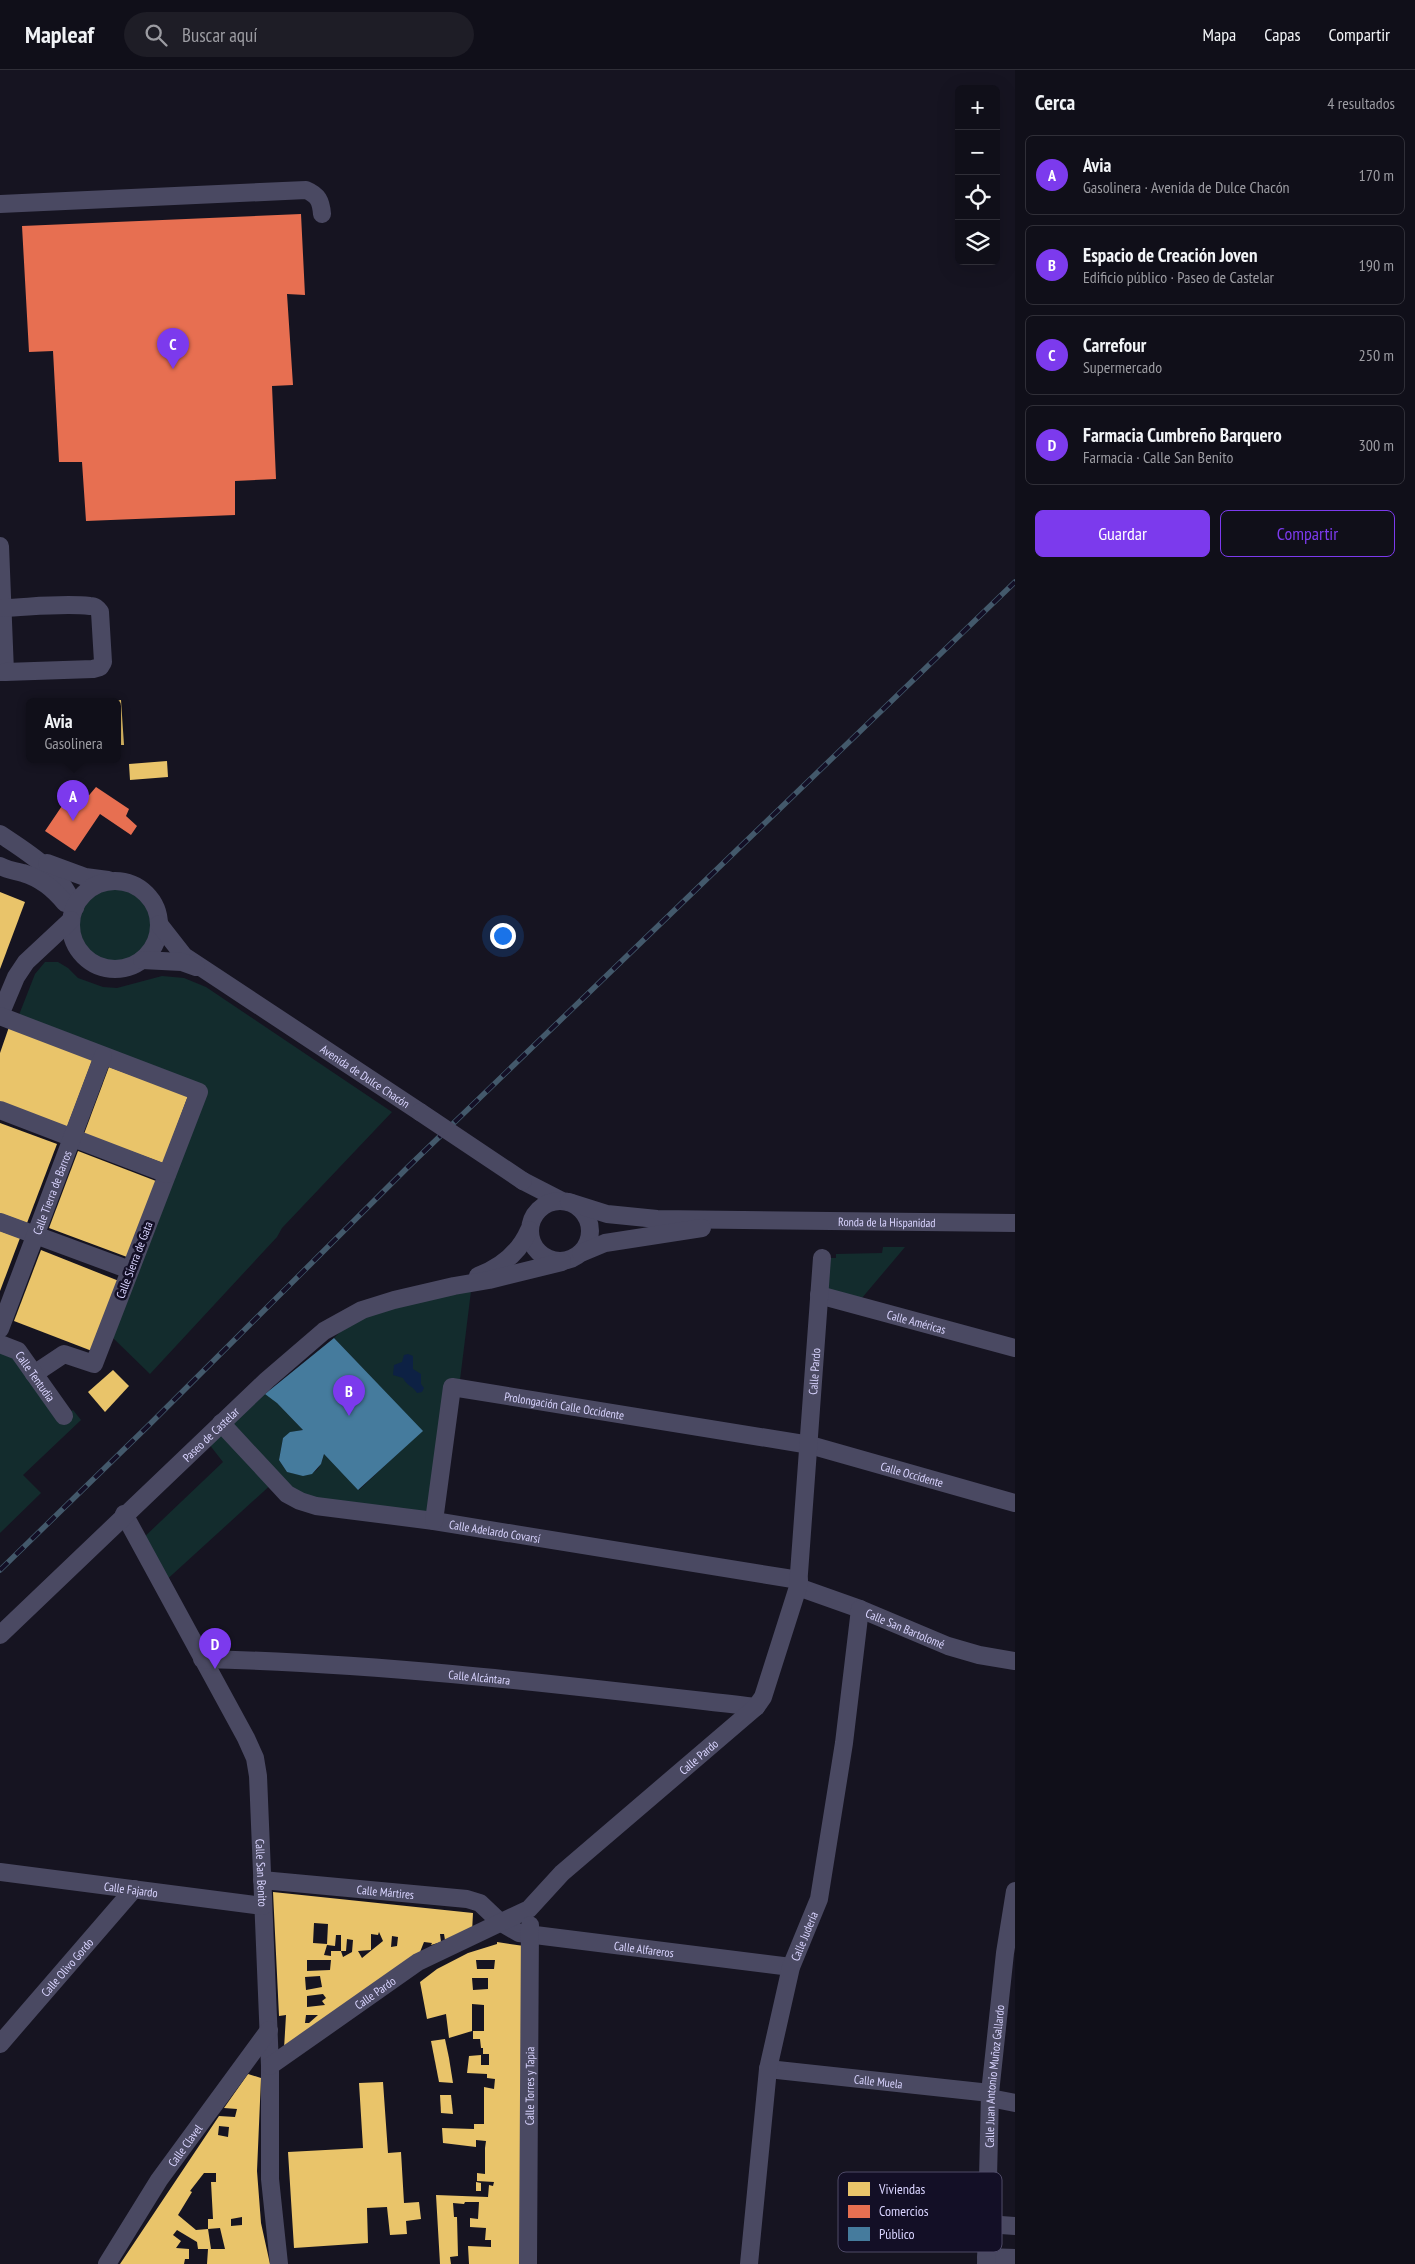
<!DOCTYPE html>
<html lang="es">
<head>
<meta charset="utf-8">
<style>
  :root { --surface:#100f19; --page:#1e1d26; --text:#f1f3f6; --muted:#9c9ca2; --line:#302f38; --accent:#7c3aed }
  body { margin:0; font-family:"PT Sans Narrow",sans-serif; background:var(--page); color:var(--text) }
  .controls { position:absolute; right:15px; top:15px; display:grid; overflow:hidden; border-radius:8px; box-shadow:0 5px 20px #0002 }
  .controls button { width:45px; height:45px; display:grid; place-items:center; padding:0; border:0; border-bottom:1px solid var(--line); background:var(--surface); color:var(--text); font:25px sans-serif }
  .you { position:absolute; left:502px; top:865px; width:18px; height:18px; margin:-12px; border:4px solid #fff; border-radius:50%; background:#1a73e8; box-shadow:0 0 0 8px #1a73e833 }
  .badge { display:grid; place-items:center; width:32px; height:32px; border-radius:50%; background:var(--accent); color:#fff; font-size:16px; font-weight:700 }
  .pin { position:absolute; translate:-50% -41px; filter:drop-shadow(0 1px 2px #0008) }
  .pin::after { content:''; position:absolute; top:26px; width:18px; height:15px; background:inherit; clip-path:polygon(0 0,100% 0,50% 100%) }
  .popup { position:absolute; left:26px; top:628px; width:95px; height:65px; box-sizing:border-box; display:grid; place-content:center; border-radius:8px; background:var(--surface); filter:drop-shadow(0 1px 4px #0005); font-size:16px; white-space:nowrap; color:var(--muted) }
  .popup b { font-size:19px; color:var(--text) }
  .popup::after { content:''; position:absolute; left:50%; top:100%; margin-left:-10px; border:10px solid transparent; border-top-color:var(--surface) }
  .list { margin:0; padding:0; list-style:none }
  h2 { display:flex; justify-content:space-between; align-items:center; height:65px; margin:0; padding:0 20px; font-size:21px }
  h2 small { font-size:16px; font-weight:400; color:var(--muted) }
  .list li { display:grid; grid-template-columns:32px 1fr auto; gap:15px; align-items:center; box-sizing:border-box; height:80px; margin:0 10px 10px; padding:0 10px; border:1px solid var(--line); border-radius:8px }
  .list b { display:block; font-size:19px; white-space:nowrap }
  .list p { margin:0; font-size:16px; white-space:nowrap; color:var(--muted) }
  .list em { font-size:16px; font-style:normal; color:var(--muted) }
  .actions { display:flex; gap:10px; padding:15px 20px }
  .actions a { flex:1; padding:11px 0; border:1px solid var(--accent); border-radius:8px; text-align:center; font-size:18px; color:var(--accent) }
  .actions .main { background:var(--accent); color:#fff }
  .icon { flex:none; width:28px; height:28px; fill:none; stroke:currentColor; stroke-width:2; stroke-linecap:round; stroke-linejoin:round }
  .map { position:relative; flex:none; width:1015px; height:2194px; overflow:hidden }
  header { display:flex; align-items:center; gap:30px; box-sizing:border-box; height:70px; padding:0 25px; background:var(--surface); border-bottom:1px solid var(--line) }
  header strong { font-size:24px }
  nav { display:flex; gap:28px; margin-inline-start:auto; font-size:18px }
  .search { width:350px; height:45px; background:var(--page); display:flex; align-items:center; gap:12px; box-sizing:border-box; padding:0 18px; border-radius:28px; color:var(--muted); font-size:19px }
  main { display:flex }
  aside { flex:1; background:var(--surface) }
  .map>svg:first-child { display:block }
</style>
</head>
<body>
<header>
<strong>Mapleaf</strong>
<div class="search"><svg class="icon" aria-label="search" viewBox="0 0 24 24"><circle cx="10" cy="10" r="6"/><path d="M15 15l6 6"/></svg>Buscar aquí</div>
<nav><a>Mapa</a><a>Capas</a><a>Compartir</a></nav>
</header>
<main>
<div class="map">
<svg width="1015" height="2194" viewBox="0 0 1015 2194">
  <rect width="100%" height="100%" fill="#161421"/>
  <g fill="#132c2d">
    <circle cx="115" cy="855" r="39"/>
    <path d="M 45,892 L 58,892 L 68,898 L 78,908 L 103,917 L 117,918 L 162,906 L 184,908 L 206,917 L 392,1042 L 282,1158 L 277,1167 L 150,1304 L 112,1267 L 199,1022 L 17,950 L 35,904 Z"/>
    <path d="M 883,1177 L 905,1177 L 856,1235 L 819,1225 L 822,1188 L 836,1188 L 836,1184 L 882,1183 Z"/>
    <path d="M 472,1213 L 459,1318 L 434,1451 L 316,1436 L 275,1411 L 162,1514 L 139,1472 L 223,1392 L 205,1369 L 261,1316 L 303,1360 L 291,1362 L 283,1368 L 279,1390 L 287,1402 C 307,1407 319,1407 324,1384 L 359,1420 L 422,1361 L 334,1268 L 362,1240 Z"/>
    <path d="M 0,1274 L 65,1345 L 73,1340 L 81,1350 L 23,1405 L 41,1423 L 0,1463 Z"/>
  </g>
  <path fill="#0d2144" d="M 408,1284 L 413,1286 L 413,1299 L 421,1304 L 421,1314 L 424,1318 L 422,1322 L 417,1323 C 413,1316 407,1316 403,1308 L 393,1305 L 394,1295 L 402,1292 L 404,1285 Z"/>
  <g fill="#e9c46a" fill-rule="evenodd">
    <path d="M 121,630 L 124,675 L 117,675 L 117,632 L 104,631 Z"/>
    <path d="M 167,691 L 168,707 L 130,710 L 129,694 Z"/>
    <path d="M 0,822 L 25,832 L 0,899 Z"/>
    <path d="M 9,957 L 93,988 L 67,1057 L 0,1033 L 0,983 Z"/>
    <path d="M 109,997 L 188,1026 L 163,1093 L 84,1064 Z"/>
    <path d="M 0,1053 L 57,1074 L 27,1153 L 0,1143 Z"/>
    <path d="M 78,1081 L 156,1111 L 127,1187 L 49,1158 Z"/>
    <path d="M 0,1161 L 20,1168 L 0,1221 Z"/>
    <path d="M 41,1180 L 119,1211 L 92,1281 L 14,1251 Z"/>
    <path d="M 113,1300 L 129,1316 L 105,1342 L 88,1322 Z"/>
    <path d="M 273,1822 L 473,1843 L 472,1862 L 445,1870 L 444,1864 L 440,1864 L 441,1872 L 431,1875 L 432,1873 L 424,1872 L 420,1882 L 284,1979 L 286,1945 L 279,1946 ZM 314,1853 L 328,1854 L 327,1874 L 313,1873 ZM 379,1862 L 383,1871 L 362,1888 L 358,1881 L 371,1880 L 371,1864 L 378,1865 ZM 336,1865 L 341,1865 L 341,1881 L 346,1881 L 347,1869 L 353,1870 L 352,1882 L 343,1887 L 341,1881 L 331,1881 L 331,1886 L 324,1885 L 327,1875 L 335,1876 ZM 392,1866 L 398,1867 L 397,1876 L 391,1877 ZM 307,1890 L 331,1890 L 330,1900 L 307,1901 ZM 320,1906 L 322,1917 L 306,1920 L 305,1907 ZM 323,1924 L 326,1928 L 322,1931 L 325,1935 L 307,1937 L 307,1926 ZM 306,1945 L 318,1945 L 309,1953 L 305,1953 Z"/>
    <path d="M 497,1872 L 524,1876 L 526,2194 L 469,2194 L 468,2176 L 491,2177 L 491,2170 L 485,2170 L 486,2158 L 470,2157 L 470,2148 L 478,2149 L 479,2132 L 465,2132 L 464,2134 L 453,2133 L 454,2147 L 457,2147 L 458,2186 L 450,2187 L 451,2194 L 440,2194 L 436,2125 L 488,2127 L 489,2115 L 493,2116 L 494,2112 L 477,2111 L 477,2103 L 485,2104 L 485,2078 L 486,2071 L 476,2070 L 476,2077 L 443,2073 L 442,2058 L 474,2059 L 474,2054 L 484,2054 L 484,2017 L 494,2019 L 495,2009 L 487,2008 L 487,2004 L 467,2003 L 469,1986 L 481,1985 L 481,1995 L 489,1995 L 489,1984 L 483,1984 L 483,1978 L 481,1978 L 480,1969 L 473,1969 L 473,1961 L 484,1961 L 484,1935 L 472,1934 L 472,1961 L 449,1968 L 446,1944 L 427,1949 L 420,1912 L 437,1899 L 468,1883 L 497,1874 ZM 476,1890 L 495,1890 L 494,1899 L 477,1899 ZM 472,1908 L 488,1908 L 488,1919 L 473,1920 Z"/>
    <path d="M 445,1969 L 449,1988 L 453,2013 L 439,2012 L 431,1971 Z"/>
    <path d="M 248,2004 L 261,2008 L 257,2101 L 261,2153 L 270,2194 L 207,2194 L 208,2179 L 198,2179 L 197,2172 L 177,2160 L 173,2165 L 181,2171 L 176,2178 L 189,2179 L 189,2189 L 185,2189 L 184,2194 L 120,2194 L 219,2046 L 235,2047 L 237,2039 L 224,2038 ZM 219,2056 L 229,2057 L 228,2067 L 218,2065 ZM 204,2103 L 216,2103 L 216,2112 L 211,2112 L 213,2149 L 208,2149 L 208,2159 L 220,2158 L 225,2179 L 211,2179 L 208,2159 L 196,2160 L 178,2145 L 192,2122 L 190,2121 ZM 242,2147 L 242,2155 L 231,2156 L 231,2149 Z"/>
    <path d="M 383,2012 L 388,2083 L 401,2082 L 404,2133 L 419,2132 L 421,2149 L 406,2151 L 407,2164 L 390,2165 L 387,2137 L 367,2138 L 368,2173 L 294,2178 L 288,2082 L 363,2078 L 359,2013 Z"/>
    <path d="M 440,2025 L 451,2025 L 453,2044 L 441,2043 Z"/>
    <path d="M 476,2112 L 481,2113 L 481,2121 L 476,2121 Z"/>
  </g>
  <g fill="#e76f51">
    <path d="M 301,144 L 305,225 L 287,224 L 293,315 L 272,316 L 276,409 L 235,411 L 235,445 L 86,451 L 82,392 L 59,392 L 53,281 L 29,282 L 22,156 Z"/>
    <path d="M 96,717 L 129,739 L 126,746 L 137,756 L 131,765 L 100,744 L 75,781 L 45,761 L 68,727 L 79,733 L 85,730 Z"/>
  </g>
  <path fill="#457b9d" d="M 334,1268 L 423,1361 L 358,1420 L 324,1384 L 321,1394 L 312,1404 L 303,1406 L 287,1402 L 279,1390 L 283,1368 L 290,1362 L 303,1360 L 277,1333 L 265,1324 Z"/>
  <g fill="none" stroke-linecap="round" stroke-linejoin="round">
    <g stroke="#4a4962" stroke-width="18">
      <path d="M 0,134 L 306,120 C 318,125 321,131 322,144"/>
      <path d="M 0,476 L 5,602 L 0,602"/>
      <path d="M 3,538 C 31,537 62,533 90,536 C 95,536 97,538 100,542 L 103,592 L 100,597 L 93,599 L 5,602"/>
      <path d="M 0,764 C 30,784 61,802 75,838"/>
      <path d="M 47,793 L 85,807 L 108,810"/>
      <path d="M 0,796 C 8,800 14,801 23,803 C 40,808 54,819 65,833"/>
      <circle cx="115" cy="855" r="44"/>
      <path id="s1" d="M 159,854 L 184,886 L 420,1042"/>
      <path d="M 142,890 L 182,892 L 196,897"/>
      <path d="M 0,945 L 16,907 L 26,892 L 71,850"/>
      <path d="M 0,946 L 199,1022 L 94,1294 L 64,1284 L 34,1304"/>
      <path d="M 0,1040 L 167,1104"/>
      <path d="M 523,1111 L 560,1130"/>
      <circle cx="560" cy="1161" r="30"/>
      <path id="s2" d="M 569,1132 L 607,1144 L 657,1149 L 1015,1153"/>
      <path d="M 0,1152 L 130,1200"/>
      <path d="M 581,1183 L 605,1173 L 702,1158"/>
      <path d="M 478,1206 C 502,1197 519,1183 529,1160"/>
      <path id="s3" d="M 819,1225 L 1015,1278"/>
      <path id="s4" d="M 0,1259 L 103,986"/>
      <path id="s5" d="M 0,1274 L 18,1281 L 64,1346"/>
      <path id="s6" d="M 221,1353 L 287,1424 L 300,1431 L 316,1436 L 434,1451 L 799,1510"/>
      <path id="s7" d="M 124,1444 L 246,1668 L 255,1688 L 258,1706 L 270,1996 L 270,2109 L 279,2194"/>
      <path id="s8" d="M 434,1451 L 452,1317 L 810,1375 L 1015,1433"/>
      <path id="s9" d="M 798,1517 L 860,1539 L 948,1576 L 979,1585 L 1015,1591"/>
      <path id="s10" d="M 0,1565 L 267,1310 L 324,1261 L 362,1240 L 394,1230 L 454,1216 L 489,1210 L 562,1192"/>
      <path id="s11" d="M 202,1589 C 387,1593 572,1616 756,1637"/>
      <path id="s12" d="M 0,1802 L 263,1836"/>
      <path id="s13" d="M 262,1810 L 467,1829 L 480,1833 L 500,1852 L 519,1863 L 791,1897"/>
      <path id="s14" d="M 0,1974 L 134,1819"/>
      <path id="s15" d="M 270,1996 L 418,1892 L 529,1839 L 562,1803 L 756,1637 L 763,1627 L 798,1517 L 822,1188"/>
      <path id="s16" d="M 768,1999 L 990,2023"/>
      <path d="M 990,2028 L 1015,2033"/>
      <path d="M 987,2154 L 1015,2156"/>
      <path d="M 986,2187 L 1015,2188"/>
      <path id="s17" d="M 107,2194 L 159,2110 L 269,1960"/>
      <path id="s18" d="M 528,2194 L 530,1855"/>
      <path id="s19" d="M 749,2194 L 768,1999 L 791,1897 L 819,1829 L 844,1673 L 860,1539"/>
      <path id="s20" d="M 986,2194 L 990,2023 L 1005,1883 L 1015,1821"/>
    </g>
    <defs>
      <path id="rail" d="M 0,1500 L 149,1355 L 408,1097 L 1015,512"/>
    </defs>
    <use href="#rail" stroke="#43596b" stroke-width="5.5"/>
    <use href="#rail" stroke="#130f26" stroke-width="4" stroke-dasharray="11" stroke-linecap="butt"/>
    <path stroke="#4a4962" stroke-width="18" d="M 420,1042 L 523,1111"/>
  </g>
  <g text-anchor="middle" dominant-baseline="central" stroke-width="5" stroke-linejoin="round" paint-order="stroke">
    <g font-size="12" fill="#d9d4ff" stroke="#130f26">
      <text stroke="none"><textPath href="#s1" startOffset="258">Avenida de Dulce Chacón</textPath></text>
      <text stroke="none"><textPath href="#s4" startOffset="146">Calle Tierra de Barros</textPath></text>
      <text stroke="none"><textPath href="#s2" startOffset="320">Ronda de la Hispanidad</textPath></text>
      <text transform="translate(134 1190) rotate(-69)">Calle Sierra de Gata</text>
      <text stroke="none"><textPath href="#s3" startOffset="101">Calle Américas</textPath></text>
      <text stroke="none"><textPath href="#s15" startOffset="952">Calle Pardo</textPath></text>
      <text stroke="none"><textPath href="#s5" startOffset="50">Calle Tentudia</textPath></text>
      <text stroke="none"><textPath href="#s8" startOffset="249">Prolongación Calle Occidente</textPath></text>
      <text stroke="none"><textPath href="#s10" startOffset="291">Paseo de Castelar</textPath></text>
      <text stroke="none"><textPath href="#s8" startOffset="604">Calle Occidente</textPath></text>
      <text stroke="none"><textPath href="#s6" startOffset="309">Calle Adelardo Covarsí</textPath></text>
      <text stroke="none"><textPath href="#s9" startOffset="115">Calle San Bartolomé</textPath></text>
      <text stroke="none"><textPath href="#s11" startOffset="278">Calle Alcántara</textPath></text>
      <text stroke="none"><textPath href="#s15" startOffset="532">Calle Pardo</textPath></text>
      <text stroke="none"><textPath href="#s7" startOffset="392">Calle San Benito</textPath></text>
      <text stroke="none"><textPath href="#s12" startOffset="132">Calle Fajardo</textPath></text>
      <text stroke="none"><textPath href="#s13" startOffset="124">Calle Mártires</textPath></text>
      <text stroke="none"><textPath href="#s19" startOffset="334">Calle Judería</textPath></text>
      <text stroke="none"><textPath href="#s13" startOffset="395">Calle Alfareros</textPath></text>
      <text stroke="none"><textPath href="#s14" startOffset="102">Calle Olivo Gordo</textPath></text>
      <text stroke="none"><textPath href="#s15" startOffset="128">Calle Pardo</textPath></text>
      <text stroke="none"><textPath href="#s20" startOffset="188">Calle Juan Antonio Muñoz Gallardo</textPath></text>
      <text stroke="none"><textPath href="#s16" startOffset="111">Calle Muela</textPath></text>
      <text stroke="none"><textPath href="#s18" startOffset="178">Calle Torres y Tapia</textPath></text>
      <text stroke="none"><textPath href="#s17" startOffset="142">Calle Clavel</textPath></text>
    </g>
  </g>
  <rect x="838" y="2102" width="164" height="80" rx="8" fill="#130f26" stroke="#4e4a67" stroke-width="1"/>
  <rect x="848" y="2112" width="22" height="14" fill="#e9c46a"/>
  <rect x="848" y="2135" width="22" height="13" fill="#e76f51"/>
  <rect x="848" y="2157" width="22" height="14" fill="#457b9d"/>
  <g font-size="14" fill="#d9d4ff">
    <text x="879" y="2124">Viviendas</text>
    <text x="879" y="2146">Comercios</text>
    <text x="879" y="2169">Público</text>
  </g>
</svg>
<div class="controls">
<button>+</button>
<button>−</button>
<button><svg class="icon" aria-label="locate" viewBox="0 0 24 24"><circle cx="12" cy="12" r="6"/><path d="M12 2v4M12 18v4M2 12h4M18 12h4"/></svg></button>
<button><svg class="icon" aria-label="layers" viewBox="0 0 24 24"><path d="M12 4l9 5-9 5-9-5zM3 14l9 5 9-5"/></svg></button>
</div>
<div class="you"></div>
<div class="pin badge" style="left:73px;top:751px">A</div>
<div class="popup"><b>Avia</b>Gasolinera</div>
<div class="pin badge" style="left:349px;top:1346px">B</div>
<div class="pin badge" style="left:173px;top:299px">C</div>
<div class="pin badge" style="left:215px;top:1599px">D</div>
</div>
<aside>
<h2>Cerca<small>4 resultados</small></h2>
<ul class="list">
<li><span class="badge">A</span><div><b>Avia</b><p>Gasolinera · Avenida de Dulce Chacón</p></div><em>170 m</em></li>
<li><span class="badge">B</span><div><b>Espacio de Creación Joven</b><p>Edificio público · Paseo de Castelar</p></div><em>190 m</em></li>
<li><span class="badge">C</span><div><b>Carrefour</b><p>Supermercado</p></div><em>250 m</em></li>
<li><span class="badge">D</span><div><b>Farmacia Cumbreño Barquero</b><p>Farmacia · Calle San Benito</p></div><em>300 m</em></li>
</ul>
<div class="actions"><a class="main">Guardar</a><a>Compartir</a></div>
</aside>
</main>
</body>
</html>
